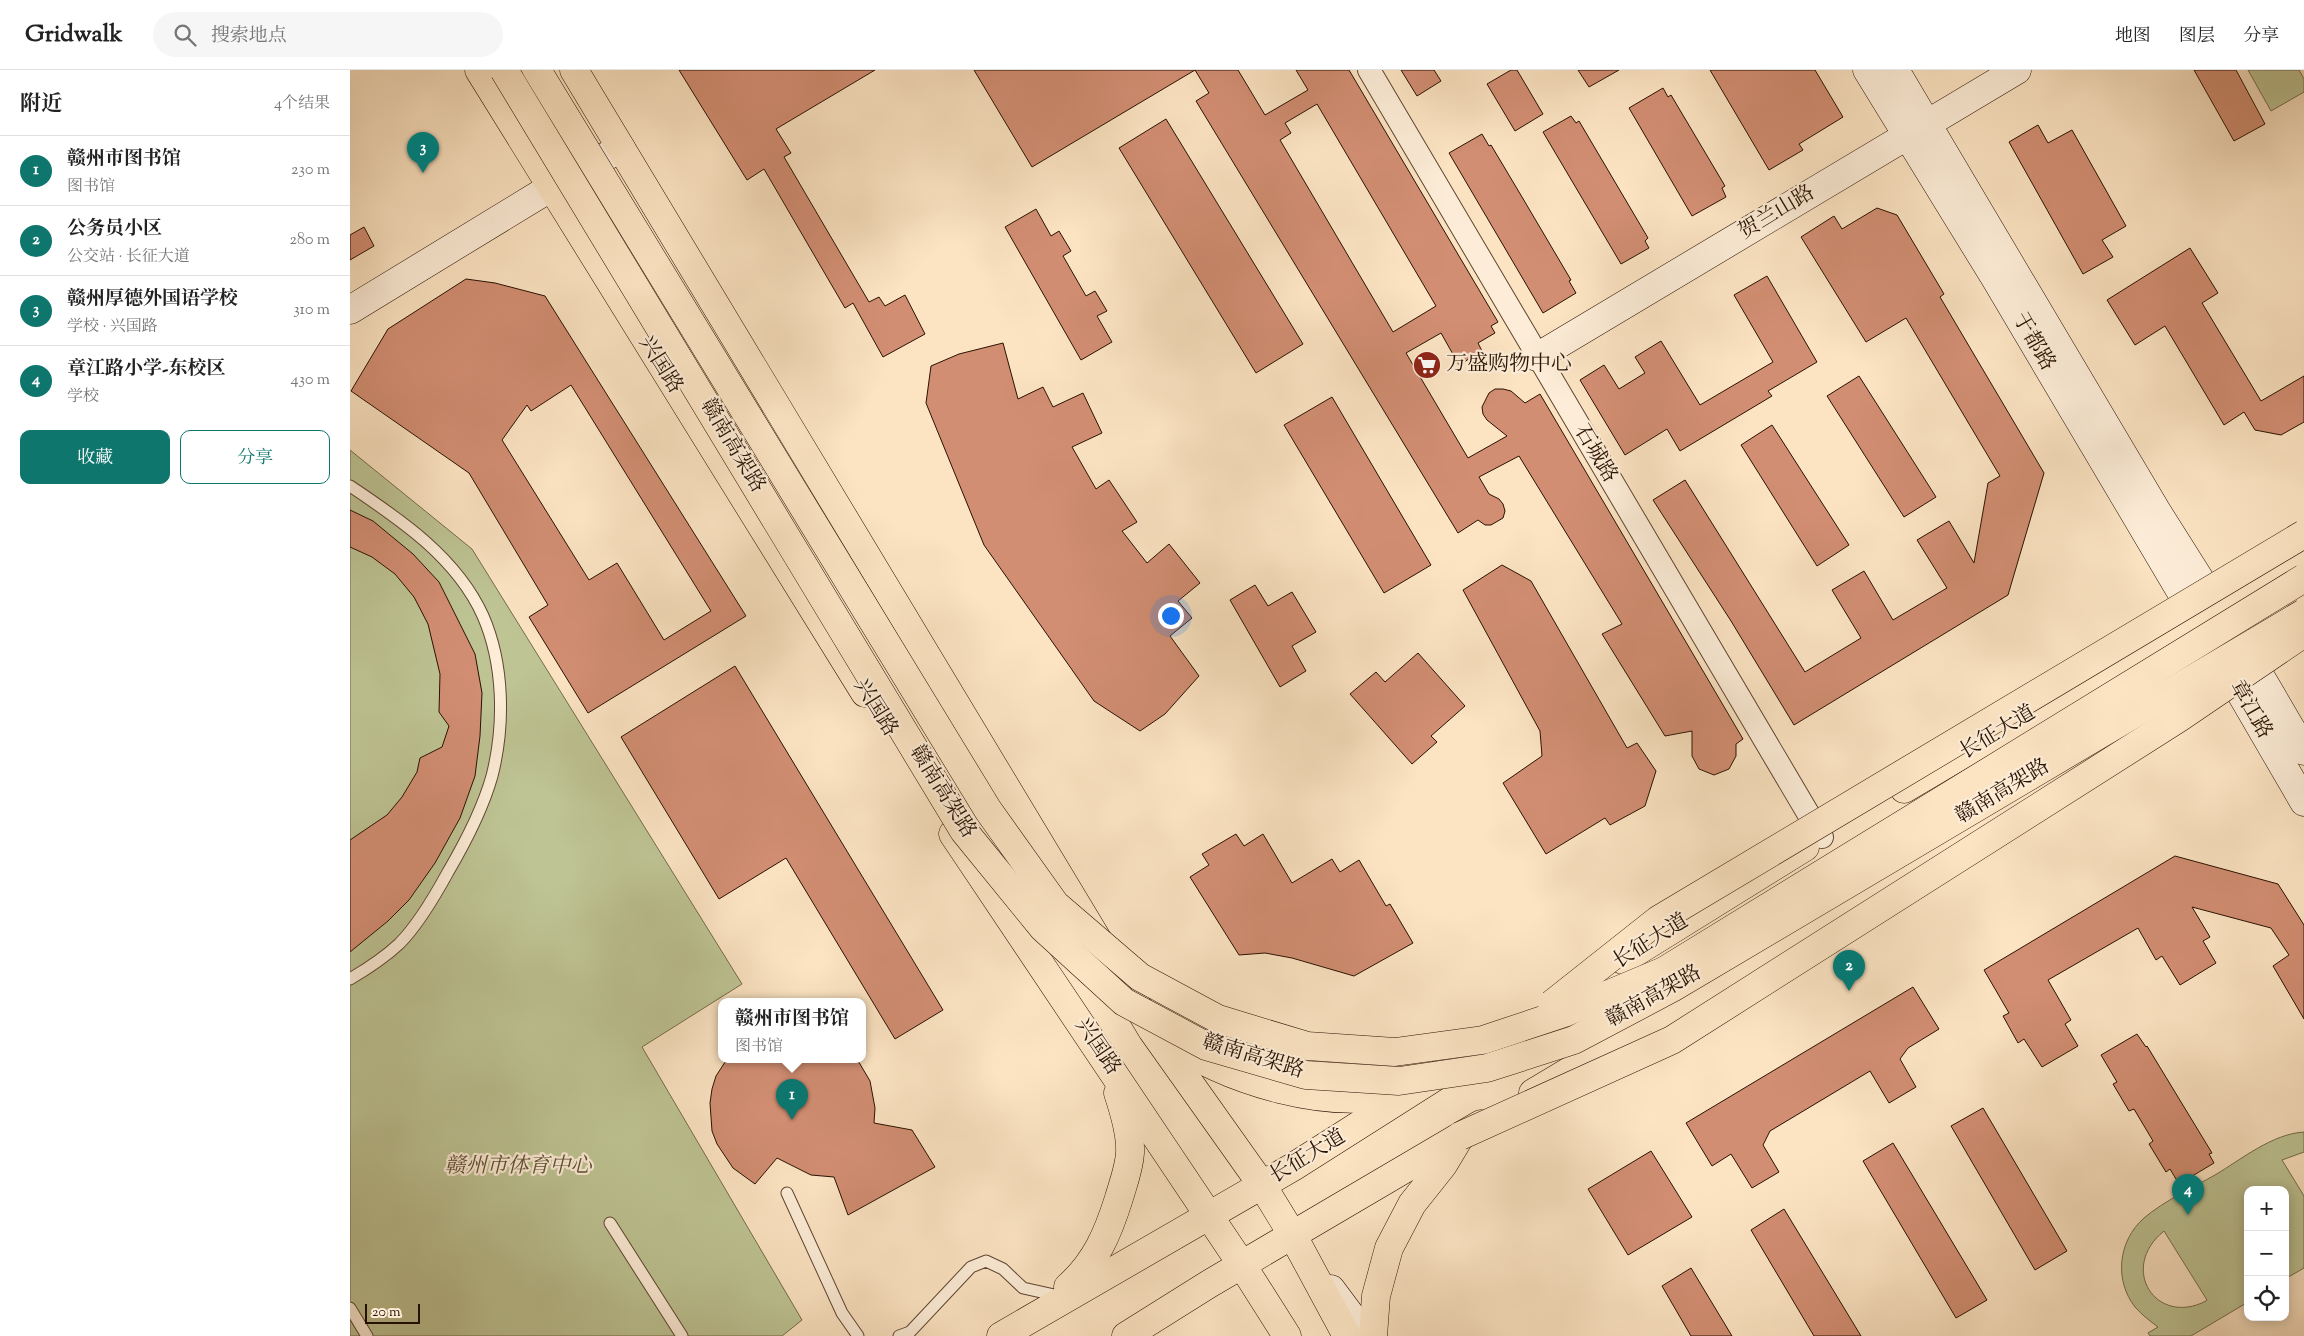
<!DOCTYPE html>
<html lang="zh">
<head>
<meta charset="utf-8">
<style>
  :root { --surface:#fff; --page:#f6f6f6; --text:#222; --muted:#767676; --line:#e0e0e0; --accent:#0f766e }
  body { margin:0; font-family:"Sorts Mill Goudy","Noto Serif SC",serif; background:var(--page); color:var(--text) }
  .controls { position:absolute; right:15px; bottom:15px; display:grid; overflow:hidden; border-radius:10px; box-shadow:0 2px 12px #0003 }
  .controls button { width:45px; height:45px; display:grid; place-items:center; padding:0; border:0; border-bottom:1px solid var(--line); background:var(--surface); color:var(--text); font:25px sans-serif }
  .scale { position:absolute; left:15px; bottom:12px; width:55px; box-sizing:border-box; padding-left:5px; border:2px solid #291100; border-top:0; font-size:14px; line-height:18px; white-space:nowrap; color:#291100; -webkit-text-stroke:4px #fdedd8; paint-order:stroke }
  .you { position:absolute; left:820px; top:545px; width:18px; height:18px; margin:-12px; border:4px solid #fff; border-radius:50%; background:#1a73e8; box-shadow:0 0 0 8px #1a73e833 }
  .badge { display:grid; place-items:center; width:32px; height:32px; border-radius:50%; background:var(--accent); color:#fff; font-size:16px; font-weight:700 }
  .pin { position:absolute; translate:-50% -41px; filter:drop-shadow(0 1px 2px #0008) }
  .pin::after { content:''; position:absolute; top:26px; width:18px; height:15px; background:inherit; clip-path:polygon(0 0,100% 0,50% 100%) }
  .popup { position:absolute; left:368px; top:928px; width:148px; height:65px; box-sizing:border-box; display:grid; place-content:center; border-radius:10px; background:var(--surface); filter:drop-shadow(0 1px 4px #0005); font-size:16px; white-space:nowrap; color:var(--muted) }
  .popup b { font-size:19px; color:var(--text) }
  .popup::after { content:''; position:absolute; left:50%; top:100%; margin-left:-10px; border:10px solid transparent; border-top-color:var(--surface) }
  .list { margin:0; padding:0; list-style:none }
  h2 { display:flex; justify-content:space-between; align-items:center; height:65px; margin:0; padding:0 20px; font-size:21px }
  h2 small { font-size:16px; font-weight:400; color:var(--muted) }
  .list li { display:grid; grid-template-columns:32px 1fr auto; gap:15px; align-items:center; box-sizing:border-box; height:70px; padding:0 20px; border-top:1px solid var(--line) }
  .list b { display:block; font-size:19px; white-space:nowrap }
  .list p { margin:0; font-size:16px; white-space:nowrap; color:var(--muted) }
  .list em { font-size:16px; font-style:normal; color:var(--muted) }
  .actions { display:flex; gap:10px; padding:15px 20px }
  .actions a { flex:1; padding:11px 0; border:1px solid var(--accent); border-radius:10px; text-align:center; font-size:18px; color:var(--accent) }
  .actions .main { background:var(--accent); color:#fff }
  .icon { flex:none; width:28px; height:28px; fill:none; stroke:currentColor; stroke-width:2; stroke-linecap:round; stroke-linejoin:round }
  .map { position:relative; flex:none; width:1954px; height:1266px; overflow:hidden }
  header { display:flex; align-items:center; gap:30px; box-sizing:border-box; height:70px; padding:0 25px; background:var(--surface); border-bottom:1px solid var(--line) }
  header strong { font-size:24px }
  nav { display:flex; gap:28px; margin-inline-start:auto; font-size:18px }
  .search { width:350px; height:45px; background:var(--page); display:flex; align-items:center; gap:12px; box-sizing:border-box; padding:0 18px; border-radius:28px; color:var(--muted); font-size:19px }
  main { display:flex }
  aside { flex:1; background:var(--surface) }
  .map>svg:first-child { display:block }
</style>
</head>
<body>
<header>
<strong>Gridwalk</strong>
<div class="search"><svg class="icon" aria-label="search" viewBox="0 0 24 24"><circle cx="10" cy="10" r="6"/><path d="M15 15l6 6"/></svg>搜索地点</div>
<nav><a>地图</a><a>图层</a><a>分享</a></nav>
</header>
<main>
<aside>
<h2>附近<small>4个结果</small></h2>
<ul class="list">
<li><span class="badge">1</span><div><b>赣州市图书馆</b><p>图书馆</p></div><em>230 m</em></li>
<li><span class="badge">2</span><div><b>公务员小区</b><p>公交站 · 长征大道</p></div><em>280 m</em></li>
<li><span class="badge">3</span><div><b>赣州厚德外国语学校</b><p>学校 · 兴国路</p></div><em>310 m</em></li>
<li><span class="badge">4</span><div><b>章江路小学-东校区</b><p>学校</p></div><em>430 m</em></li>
</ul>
<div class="actions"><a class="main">收藏</a><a>分享</a></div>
</aside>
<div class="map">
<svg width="1954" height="1266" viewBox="0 0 1954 1266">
  <rect width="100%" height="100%" fill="#fce4c3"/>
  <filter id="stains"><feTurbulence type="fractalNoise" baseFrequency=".004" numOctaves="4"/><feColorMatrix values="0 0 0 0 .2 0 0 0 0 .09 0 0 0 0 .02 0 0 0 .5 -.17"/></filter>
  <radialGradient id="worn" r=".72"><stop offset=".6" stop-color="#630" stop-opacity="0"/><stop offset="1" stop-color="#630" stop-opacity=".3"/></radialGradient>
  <g fill="#bec494" stroke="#746a4a" fill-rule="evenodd">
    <path d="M 1898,0 L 1949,0 L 1954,9 L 1954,22 L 1921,41 Z"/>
    <path d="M 0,380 L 122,479 L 392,914 L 292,977 L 452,1250 L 432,1266 L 0,1266 Z"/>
    <path d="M 1954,1062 L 1954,1082 L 1932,1090 L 1954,1126 L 1954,1198 L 1935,1209 L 1935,1120 L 1898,1120 L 1898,1232 L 1841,1266 L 1800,1266 L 1798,1263 L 1808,1257 C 1800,1251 1792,1245 1785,1237 C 1764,1210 1768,1171 1794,1148 C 1814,1131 1842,1118 1865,1105 C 1892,1089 1922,1064 1954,1062 ZM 1814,1161 L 1857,1230 L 1856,1231 C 1806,1257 1768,1198 1814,1161 Z"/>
  </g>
  <g fill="#d28e73" stroke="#291100" fill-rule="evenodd">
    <path d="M 329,0 L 525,0 L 426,59 L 441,83 L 434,87 L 519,232 L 529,227 L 535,236 L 555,225 L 575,264 L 533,287 L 503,233 L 495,238 L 414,99 L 397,110 Z"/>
    <path d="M 624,0 L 888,0 L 915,45 L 958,20 L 946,0 L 999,0 L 1148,252 L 1141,256 L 1145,263 L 1128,273 L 1132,281 L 1109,295 L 1091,263 L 1056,283 L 1118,388 L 1157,366 L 1137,350 L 1133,344 L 1132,337 L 1139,323 L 1145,319 L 1153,319 L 1161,321 L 1175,333 L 1190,324 L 1393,669 L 1386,674 L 1386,686 L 1379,699 L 1364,705 L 1349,699 L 1342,686 L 1342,661 L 1315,666 L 1252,564 L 1272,554 L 1169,386 L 1129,407 L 1139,424 L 1149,429 L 1153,434 L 1155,441 L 1153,448 L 1141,455 L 1135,455 L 1128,450 L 1108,463 L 846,31 L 859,23 L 845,0 L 682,97 ZM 967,34 L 1086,236 L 1043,262 L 930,70 L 941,63 L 935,53 Z"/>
    <path d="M 1051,0 L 1084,0 L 1091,11 L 1067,26 Z"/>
    <path d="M 1161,0 L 1167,0 L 1193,44 L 1165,61 L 1137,14 Z"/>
    <path d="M 1228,0 L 1269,0 L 1239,17 Z"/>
    <path d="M 1360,0 L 1465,0 L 1493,47 L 1449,74 L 1453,80 L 1419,100 Z"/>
    <path d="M 1844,0 L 1886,0 L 1915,54 L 1884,71 Z"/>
    <path d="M 1313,18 L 1318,27 L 1321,25 L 1375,116 L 1372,118 L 1376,127 L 1342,146 L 1279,38 Z"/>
    <path d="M 1221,46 L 1226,53 L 1229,51 L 1298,168 L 1295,171 L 1299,178 L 1271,194 L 1193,62 Z"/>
    <path d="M 816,49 L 953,274 L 906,303 L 769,78 Z"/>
    <path d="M 1688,55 L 1698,73 L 1722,60 L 1776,156 L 1752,170 L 1763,187 L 1733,204 L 1659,72 Z"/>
    <path d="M 1132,64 L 1139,76 L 1141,75 L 1172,127 L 1221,210 L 1219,211 L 1226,223 L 1193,243 L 1099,83 Z"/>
    <path d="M 1527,138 L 1547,145 L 1594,224 L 1590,227 L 1694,403 L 1658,525 L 1444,655 L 1381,551 L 1303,430 L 1335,410 L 1455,602 L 1511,568 L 1482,520 L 1514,501 L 1543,550 L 1597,518 L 1567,470 L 1599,451 L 1624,493 L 1638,413 L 1650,406 L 1556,248 L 1516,272 L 1451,167 L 1484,146 L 1492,159 Z"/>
    <path d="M 686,139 L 701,166 L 709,161 L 721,181 L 713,186 L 736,226 L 745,221 L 757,241 L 747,246 L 762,272 L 731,290 L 655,157 Z"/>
    <path d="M 14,157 L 24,176 L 0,190 L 0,165 Z"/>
    <path d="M 1840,178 L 1868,223 L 1852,233 L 1911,331 L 1954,306 L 1954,352 L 1931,365 L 1905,360 L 1894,342 L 1874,355 L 1815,256 L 1785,275 L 1757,230 Z"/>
    <path d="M 1417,206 L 1467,292 L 1418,321 L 1422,326 L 1330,381 L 1317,359 L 1275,385 L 1230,310 L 1254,295 L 1269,319 L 1295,303 L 1285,287 L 1311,271 L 1350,335 L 1423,292 L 1384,225 Z"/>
    <path d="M 116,209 L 145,213 L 195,226 L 396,546 L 238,643 L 179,547 L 198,535 L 119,403 L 1,321 L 38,259 ZM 221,315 L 361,541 L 314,570 L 267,493 L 239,510 L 152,370 L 177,335 L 181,341 Z"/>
    <path d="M 653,273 L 668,329 L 693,317 L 703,337 L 733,323 L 752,363 L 722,377 L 746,419 L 759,410 L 787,452 L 772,461 L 797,493 L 819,474 L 850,513 L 828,531 L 842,548 L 820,566 L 849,606 L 815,644 L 790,661 L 744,631 L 634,475 L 576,333 L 581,296 L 609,284 Z"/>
    <path d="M 1509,306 L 1586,427 L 1554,447 L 1477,326 Z"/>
    <path d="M 982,327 L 1081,495 L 1034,523 L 934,355 Z"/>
    <path d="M 1422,355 L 1499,475 L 1467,496 L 1391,375 Z"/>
    <path d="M 0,440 L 23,451 L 63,484 L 89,512 L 125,584 L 132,623 L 130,666 L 125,706 L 110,748 L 85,793 L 59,830 L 38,851 L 0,882 L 0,770 L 37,745 L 52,727 L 67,702 L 70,688 L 92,677 L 99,656 L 89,642 L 90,604 L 78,554 L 64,527 L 45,504 L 22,487 L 0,477 Z"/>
    <path d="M 1152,495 L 1181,511 L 1277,678 L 1287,673 L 1306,701 L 1295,736 L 1260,755 L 1255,748 L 1196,784 L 1153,713 L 1192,686 L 1190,661 L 1113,520 Z"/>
    <path d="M 905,515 L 918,536 L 942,522 L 966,562 L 942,576 L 956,601 L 930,617 L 880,530 Z"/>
    <path d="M 1068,583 L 1115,636 L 1081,666 L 1087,672 L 1062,694 L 1000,624 L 1026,602 L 1035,612 Z"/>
    <path d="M 385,596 L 593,940 L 545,969 L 436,788 L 369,829 L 271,667 Z"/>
    <path d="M 886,764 L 894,776 L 913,764 L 942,813 L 982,789 L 990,802 L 1009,790 L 1036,836 L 1040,834 L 1063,873 L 1004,906 L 942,888 L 915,883 L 889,885 L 840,807 L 859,795 L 852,784 Z"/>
    <path d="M 1825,786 L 1928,814 L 1954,855 L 1954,949 L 1923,896 L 1939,885 L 1921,858 L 1842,837 L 1860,867 L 1853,871 L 1866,893 L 1830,915 L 1812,886 L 1806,890 L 1788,858 L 1698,910 L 1721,950 L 1715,954 L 1728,976 L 1692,997 L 1674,969 L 1668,973 L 1653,946 L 1659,943 L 1634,900 Z"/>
    <path d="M 1563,917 L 1589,959 L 1558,978 L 1550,989 L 1566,1017 L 1539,1033 L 1520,1001 L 1420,1061 L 1413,1075 L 1429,1102 L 1402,1118 L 1381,1084 L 1362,1096 L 1336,1053 Z"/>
    <path d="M 1787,964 L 1796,977 L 1797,976 L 1862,1083 L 1859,1084 L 1864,1093 L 1829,1114 L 1820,1099 L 1816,1102 L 1799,1074 L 1803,1071 L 1784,1039 L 1779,1041 L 1763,1014 L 1767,1012 L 1751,985 Z"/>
    <path d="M 377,989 L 507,989 L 520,1011 L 525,1038 L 524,1053 L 562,1060 L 585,1097 L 498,1145 L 484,1107 L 461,1105 L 427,1088 L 405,1114 L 383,1098 L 367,1074 L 362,1061 L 360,1033 L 362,1019 L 366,1006 Z"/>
    <path d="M 1633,1038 L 1717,1181 L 1685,1200 L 1601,1056 Z"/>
    <path d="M 1543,1073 L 1637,1230 L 1606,1248 L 1513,1091 Z"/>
    <path d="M 1301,1081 L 1342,1147 L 1278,1185 L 1238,1119 Z"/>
    <path d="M 1434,1139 L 1511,1266 L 1464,1266 L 1401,1160 Z"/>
    <path d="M 1341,1198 L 1382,1266 L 1341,1266 L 1312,1216 Z"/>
  </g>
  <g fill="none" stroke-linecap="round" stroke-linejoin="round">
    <defs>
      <g id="lane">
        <path d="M 0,416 C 51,450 107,488 133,546 C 154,594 155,655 142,706 C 133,738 115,773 98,802 C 86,824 67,856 49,874 C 35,887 17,899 0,909"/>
        <path d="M 437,1123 L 492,1243 L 508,1266"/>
        <path d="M 260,1153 L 332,1266"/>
        <path d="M 0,1238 L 17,1266"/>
        <path d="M 549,1266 L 560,1262 L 621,1197 L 636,1191 L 653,1199 L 673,1218 L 709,1226 L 710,1228"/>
      </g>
      <path id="street" d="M 1019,0 L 1472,767"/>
      <g id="secondary">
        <path d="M 1517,0 L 1645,208 L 1850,554"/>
        <path d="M 1545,0 L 1806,440 L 1902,592 L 1954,681"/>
        <path d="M 0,240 L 200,118 L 271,78"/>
        <path d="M 1187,287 L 1667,0"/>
        <path d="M 1872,591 L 1954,732"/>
        <path d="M 981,1219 L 1016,1266"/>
      </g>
      <g id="primary">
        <path d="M 129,0 L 515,623"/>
        <path d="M 224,0 L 802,960 L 912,1115 L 942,1164 L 997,1266"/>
        <path d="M 1554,719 L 1954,483"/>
        <path d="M 603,764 L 892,1195 L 937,1266"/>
        <path d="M 1273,890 L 1455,777"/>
        <path d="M 813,967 C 877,1011 980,1044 1057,1021"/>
        <path d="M 1183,1023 L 1744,687"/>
        <path d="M 718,1217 C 746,1192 758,1163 769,1128 C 773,1114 779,1099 780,1083 C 781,1064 774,1041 768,1023"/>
        <path d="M 651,1266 L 943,1097 L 1151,965"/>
        <path d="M 776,1266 L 859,1214 L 1131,1054"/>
        <path d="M 1023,1266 L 1026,1226 L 1039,1178 L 1062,1134 L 1093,1095 L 1108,1070"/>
      </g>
    </defs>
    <use href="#lane" stroke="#5e4631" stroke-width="13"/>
    <use href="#street" stroke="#5e4631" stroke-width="24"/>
    <use href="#secondary" stroke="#291100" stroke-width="29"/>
    <use href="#primary" stroke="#291100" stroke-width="29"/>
    <use href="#lane" stroke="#fdedd8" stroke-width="11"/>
    <use href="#street" stroke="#fdedd8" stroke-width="22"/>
    <use href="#secondary" stroke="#fdedd8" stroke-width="28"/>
    <use href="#primary" stroke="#fce4c3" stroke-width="28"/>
    <defs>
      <g id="highway-bridge">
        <path d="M 154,0 L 614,761 L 693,858 L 774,932 L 856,976 L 956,1005 L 1049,1011 L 1137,998 L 1224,970 L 1322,918 L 1954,543"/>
        <path d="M 187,0 L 638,740 L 705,834 L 790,907 L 868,949 L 957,976 L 1045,982 L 1133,970 L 1214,943 L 1314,901 L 1954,508"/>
        <path d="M 1202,934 L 1308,850 L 1954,464"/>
        <path d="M 1110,1066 L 1322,970 L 1829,648 L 1951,565"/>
      </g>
    </defs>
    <use href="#highway-bridge" stroke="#291100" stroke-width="29" stroke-linecap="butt"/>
    <use href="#highway-bridge" stroke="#fce4c3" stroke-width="28"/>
  </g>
  <defs>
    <symbol id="supermarket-disc" viewBox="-11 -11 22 22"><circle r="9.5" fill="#8f2418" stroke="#fdedd8"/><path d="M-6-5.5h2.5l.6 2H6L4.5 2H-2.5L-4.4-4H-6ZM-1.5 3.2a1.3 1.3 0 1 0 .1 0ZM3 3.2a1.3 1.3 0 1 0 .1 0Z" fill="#fff"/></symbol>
  </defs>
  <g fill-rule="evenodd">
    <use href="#supermarket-disc" x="1061" y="279" width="32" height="32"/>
  </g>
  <g text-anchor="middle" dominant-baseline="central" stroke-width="4.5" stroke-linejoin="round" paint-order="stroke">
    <g font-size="21" fill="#291100" stroke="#fdedd8">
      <text transform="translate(1427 143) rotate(-31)">贺兰山路</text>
      <text transform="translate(1683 272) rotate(60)">于都路</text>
      <text transform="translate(310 295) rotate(58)">兴国路</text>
      <text transform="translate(382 376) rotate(59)">赣南高架路</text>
      <text transform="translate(1245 384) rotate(59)">石城路</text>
      <text transform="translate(525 638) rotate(58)">兴国路</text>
      <text transform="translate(1900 640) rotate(60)">章江路</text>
      <text transform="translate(1648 663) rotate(-31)">长征大道</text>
      <text transform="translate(592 722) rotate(58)">赣南高架路</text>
      <text transform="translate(1653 722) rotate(-31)">赣南高架路</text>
      <text transform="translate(1301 872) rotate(-32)">长征大道</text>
      <text transform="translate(1304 927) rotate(-29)">赣南高架路</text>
      <text transform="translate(747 977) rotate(56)">兴国路</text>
      <text transform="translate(903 987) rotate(17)">赣南高架路</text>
      <text transform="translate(958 1087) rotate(-31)">长征大道</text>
    </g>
    <g font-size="21" fill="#291100" stroke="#fdedd8" text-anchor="start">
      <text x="1096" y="295">万盛购物中心</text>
    </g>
    <g font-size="21" font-style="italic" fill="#5d5034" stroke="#fdedd8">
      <text x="168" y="1097">赣州市体育中心</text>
    </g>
  </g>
  <rect width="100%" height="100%" filter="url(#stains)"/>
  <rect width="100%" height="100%" fill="url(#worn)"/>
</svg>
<div class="controls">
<button>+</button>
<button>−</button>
<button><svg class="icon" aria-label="locate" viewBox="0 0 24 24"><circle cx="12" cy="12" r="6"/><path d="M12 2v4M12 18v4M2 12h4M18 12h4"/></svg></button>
</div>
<div class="scale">20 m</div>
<div class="you"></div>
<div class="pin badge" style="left:442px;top:1050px">1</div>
<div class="popup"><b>赣州市图书馆</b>图书馆</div>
<div class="pin badge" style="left:1499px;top:921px">2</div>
<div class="pin badge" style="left:73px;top:103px">3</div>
<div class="pin badge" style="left:1838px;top:1145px">4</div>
</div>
</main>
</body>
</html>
